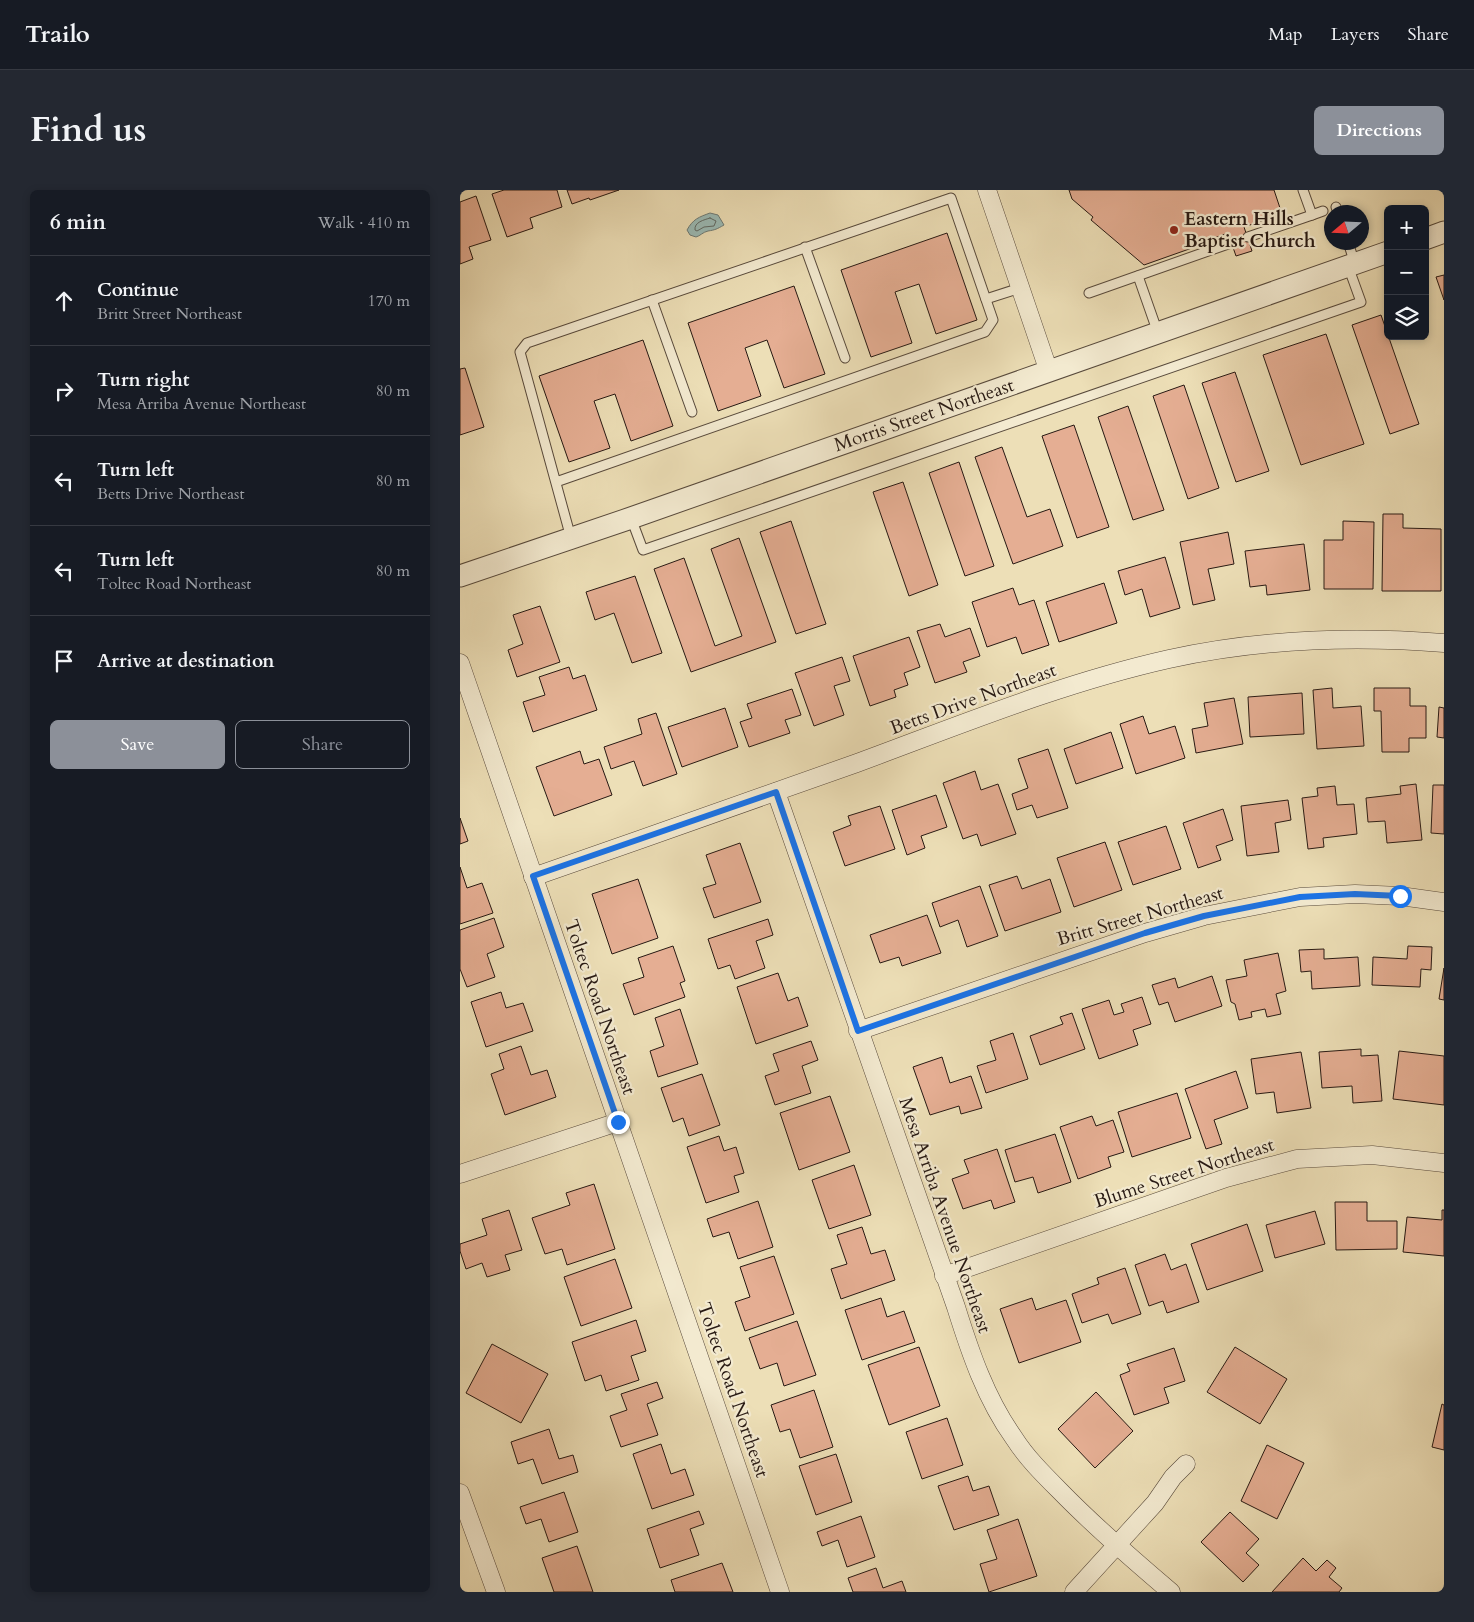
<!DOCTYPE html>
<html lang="en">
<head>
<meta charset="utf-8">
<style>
  :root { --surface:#171b24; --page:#242831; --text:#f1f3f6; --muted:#9ea1a6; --line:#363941; --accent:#8c9099 }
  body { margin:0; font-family:Cardo,serif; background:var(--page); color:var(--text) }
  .controls { position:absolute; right:15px; top:15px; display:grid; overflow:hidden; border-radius:8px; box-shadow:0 2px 8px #0003 }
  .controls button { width:45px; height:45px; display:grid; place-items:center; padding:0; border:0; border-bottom:1px solid var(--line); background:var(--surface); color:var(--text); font:25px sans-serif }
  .compass { position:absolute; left:864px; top:15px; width:45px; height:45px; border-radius:50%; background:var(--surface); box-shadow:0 2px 8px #0003; rotate:251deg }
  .stop { position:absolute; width:15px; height:15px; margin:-11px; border:4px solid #1a73e8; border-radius:50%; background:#fff }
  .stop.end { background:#1a73e8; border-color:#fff; box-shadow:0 1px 5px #0008 }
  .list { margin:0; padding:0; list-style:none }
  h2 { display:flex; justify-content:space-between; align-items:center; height:65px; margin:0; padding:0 20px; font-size:21px }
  h2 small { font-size:16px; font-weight:400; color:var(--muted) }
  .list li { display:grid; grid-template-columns:32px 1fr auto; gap:15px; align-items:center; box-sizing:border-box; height:90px; padding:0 20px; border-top:1px solid var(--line) }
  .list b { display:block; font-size:19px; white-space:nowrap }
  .list p { margin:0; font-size:16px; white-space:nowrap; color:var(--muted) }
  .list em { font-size:16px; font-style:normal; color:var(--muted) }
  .actions { display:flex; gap:10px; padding:15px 20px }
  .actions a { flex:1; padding:11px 0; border:1px solid var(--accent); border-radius:8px; text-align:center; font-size:18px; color:var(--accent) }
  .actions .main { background:var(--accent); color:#fff }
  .icon { flex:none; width:28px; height:28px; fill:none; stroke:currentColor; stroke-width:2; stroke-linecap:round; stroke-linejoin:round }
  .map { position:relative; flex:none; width:984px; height:1402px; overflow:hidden; border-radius:8px }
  header { display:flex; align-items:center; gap:30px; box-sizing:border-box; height:70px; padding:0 25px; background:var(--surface); border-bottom:1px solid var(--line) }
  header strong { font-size:24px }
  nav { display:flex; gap:28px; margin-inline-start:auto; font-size:18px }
  .intro { display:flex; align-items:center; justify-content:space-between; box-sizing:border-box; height:120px; padding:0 30px }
  h1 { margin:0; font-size:35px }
  .button { padding:12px 22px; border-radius:8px; background:var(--accent); color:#fff; font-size:18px; font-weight:700 }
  main { display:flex; gap:30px; padding:0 30px }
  aside { flex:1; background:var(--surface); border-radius:8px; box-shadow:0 2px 8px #0003 }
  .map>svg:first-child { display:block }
</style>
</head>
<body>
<header>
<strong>Trailo</strong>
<nav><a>Map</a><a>Layers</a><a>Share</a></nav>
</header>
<div class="intro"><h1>Find us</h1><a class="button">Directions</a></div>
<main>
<aside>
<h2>6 min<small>Walk · 410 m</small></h2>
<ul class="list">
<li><svg class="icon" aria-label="ahead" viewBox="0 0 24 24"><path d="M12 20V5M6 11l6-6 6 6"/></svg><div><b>Continue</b><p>Britt Street Northeast</p></div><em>170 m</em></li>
<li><svg class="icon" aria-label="right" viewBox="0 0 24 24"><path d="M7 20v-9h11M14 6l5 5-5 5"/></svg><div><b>Turn right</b><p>Mesa Arriba Avenue Northeast</p></div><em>80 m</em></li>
<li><svg class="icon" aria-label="left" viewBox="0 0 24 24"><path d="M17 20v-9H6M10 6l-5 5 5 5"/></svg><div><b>Turn left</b><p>Betts Drive Northeast</p></div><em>80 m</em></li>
<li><svg class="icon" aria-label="left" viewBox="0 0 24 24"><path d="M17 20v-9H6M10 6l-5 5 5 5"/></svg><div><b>Turn left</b><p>Toltec Road Northeast</p></div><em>80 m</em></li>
<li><svg class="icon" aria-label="arrive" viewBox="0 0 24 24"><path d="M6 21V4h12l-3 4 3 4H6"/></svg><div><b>Arrive at destination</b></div></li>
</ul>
<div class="actions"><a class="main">Save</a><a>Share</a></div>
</aside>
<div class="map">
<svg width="984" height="1402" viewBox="0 0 984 1402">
  <rect width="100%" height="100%" fill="#eddfb7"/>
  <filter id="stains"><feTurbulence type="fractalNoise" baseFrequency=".004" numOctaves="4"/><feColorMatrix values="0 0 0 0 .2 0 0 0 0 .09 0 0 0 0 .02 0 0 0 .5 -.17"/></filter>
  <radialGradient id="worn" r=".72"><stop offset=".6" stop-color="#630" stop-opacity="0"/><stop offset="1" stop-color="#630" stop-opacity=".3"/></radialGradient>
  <path fill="#9bbbb6" stroke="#6d7a75" d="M 250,23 L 258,25 L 264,35 C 257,39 255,40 248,41 C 243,42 240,46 236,47 L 230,45 L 227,40 C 233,29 239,27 250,23 Z"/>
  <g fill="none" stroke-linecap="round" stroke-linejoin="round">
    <path stroke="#616a64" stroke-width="1" d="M 250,28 L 256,31 L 254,36 L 244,37 L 237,41 L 235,40 C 234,32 244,30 250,28 Z"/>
  </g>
  <g fill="#e5ae93" stroke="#271913">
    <path d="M 44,0 L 97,0 L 102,17 L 70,28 L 73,38 L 47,47 L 32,4 Z"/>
    <path d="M 107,0 L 159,0 L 130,10 L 129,8 L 112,14 Z"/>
    <path d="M 609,0 L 814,0 L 822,24 L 784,37 L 792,61 L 776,66 L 768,43 L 735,55 L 734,53 L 732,58 L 684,75 L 631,30 L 633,27 L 612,9 Z"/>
    <path d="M 16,6 L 31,50 L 9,57 L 13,69 L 0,74 L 0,12 Z"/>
    <path d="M 487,43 L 517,130 L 476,144 L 459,94 L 435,102 L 452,153 L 411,167 L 381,80 Z"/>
    <path d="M 984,85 L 984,110 L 976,87 Z"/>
    <path d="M 334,96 L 365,184 L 324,198 L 307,150 L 285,158 L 301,206 L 258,221 L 228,133 Z"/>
    <path d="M 921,125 L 959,234 L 930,244 L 892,135 Z"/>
    <path d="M 866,144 L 904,254 L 841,275 L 803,165 Z"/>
    <path d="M 183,150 L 213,236 L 171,251 L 155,204 L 134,211 L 150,258 L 109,272 L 79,186 Z"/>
    <path d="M 5,178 L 24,237 L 0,245 L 0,179 Z"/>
    <path d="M 775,182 L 809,281 L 776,292 L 742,193 Z"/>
    <path d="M 724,195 L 759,298 L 728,309 L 693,206 Z"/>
    <path d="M 668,216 L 704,320 L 673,330 L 638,227 Z"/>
    <path d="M 614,235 L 649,337 L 617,348 L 582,246 Z"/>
    <path d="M 542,257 L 567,327 L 590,319 L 603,356 L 553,374 L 515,267 Z"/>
    <path d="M 499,272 L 534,376 L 505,386 L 469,283 Z"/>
    <path d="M 443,292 L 478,395 L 449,406 L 413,302 Z"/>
    <path d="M 923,324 L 943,324 L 943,338 L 981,339 L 981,401 L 922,401 Z"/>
    <path d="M 331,331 L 366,434 L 336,444 L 300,342 Z"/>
    <path d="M 883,331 L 914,332 L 913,399 L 864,399 L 864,350 L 883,350 Z"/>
    <path d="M 768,342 L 774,374 L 748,379 L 755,410 L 733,415 L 720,352 Z"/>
    <path d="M 279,348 L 316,452 L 231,482 L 194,379 L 224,368 L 255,456 L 282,446 L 251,359 Z"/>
    <path d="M 844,354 L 850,400 L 807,405 L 806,395 L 790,397 L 785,361 Z"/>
    <path d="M 705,367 L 720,418 L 690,427 L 682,399 L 665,405 L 658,381 Z"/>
    <path d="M 175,386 L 202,463 L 172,473 L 154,423 L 135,430 L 126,402 Z"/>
    <path d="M 644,393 L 657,433 L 599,452 L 586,412 Z"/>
    <path d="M 553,398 L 559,415 L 574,410 L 589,455 L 562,464 L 556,447 L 527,457 L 512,412 Z"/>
    <path d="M 80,416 L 100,472 L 57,487 L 48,460 L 63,454 L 53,425 Z"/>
    <path d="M 480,434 L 485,447 L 510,438 L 520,466 L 503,472 L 507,482 L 475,493 L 457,441 Z"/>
    <path d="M 449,447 L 460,477 L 444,483 L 448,495 L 434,500 L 436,507 L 410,516 L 393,466 Z"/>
    <path d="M 382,467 L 390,491 L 374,496 L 384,525 L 354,536 L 335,483 Z"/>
    <path d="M 109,477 L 113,489 L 125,485 L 137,520 L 73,542 L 63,512 L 85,505 L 79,487 Z"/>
    <path d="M 872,498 L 873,518 L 901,516 L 904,556 L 857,559 L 853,500 Z"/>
    <path d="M 914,498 L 950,498 L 950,516 L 966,516 L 966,548 L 949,548 L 949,562 L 922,562 L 921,521 L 914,521 Z"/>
    <path d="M 332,499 L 341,525 L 325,530 L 330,543 L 289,557 L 280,532 L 292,528 L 287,514 Z"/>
    <path d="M 842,503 L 844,544 L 790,547 L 788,507 Z"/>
    <path d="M 774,508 L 783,554 L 736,563 L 732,539 L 748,536 L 744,513 Z"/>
    <path d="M 979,517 L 984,518 L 984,548 L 977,547 Z"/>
    <path d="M 265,518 L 278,557 L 222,577 L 208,537 Z"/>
    <path d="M 196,523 L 217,584 L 183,596 L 174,571 L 151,579 L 144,557 L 182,544 L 178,529 Z"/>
    <path d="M 683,526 L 689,544 L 715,536 L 725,568 L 676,584 L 660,534 Z"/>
    <path d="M 651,542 L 663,578 L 616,594 L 604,559 Z"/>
    <path d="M 588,559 L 608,618 L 577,628 L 572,615 L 557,620 L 552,604 L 568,598 L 558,569 Z"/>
    <path d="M 120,561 L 124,574 L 139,569 L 152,605 L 94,626 L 76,577 Z"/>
    <path d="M 515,581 L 521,600 L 538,594 L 556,644 L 521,656 L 517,644 L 503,649 L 483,593 Z"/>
    <path d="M 956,594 L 962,650 L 927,653 L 925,631 L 908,632 L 906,608 L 941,604 L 940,596 Z"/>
    <path d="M 973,595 L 984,595 L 984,644 L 971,643 Z"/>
    <path d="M 875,596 L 877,615 L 894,614 L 897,644 L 863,648 L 864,657 L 848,659 L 842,608 L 858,606 L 857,598 Z"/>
    <path d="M 476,605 L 487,637 L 461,646 L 465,658 L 447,665 L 432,620 Z"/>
    <path d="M 828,610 L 831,630 L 815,633 L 819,662 L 787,666 L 781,616 Z"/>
    <path d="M 420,616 L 435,659 L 385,676 L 373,642 L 391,635 L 388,626 Z"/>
    <path d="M 763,619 L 773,650 L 756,656 L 761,670 L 738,678 L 723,633 Z"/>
    <path d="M 0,628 L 8,651 L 0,654 Z"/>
    <path d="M 706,636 L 721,679 L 673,695 L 658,652 Z"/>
    <path d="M 645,652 L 662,700 L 614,717 L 597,668 Z"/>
    <path d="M 280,653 L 301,712 L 254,728 L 243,698 L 256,694 L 246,665 Z"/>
    <path d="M 0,677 L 7,698 L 22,693 L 33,723 L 0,734 Z"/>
    <path d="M 557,686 L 562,699 L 590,689 L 601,722 L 545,741 L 529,695 Z"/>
    <path d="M 178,689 L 198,748 L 152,764 L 132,704 Z"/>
    <path d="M 520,696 L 538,746 L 507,757 L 498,730 L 480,737 L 472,713 Z"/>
    <path d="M 467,725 L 481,763 L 442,776 L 439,767 L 420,773 L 410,745 Z"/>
    <path d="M 34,728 L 44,757 L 27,764 L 35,787 L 7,797 L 0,779 L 0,740 Z"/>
    <path d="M 308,729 L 313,745 L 296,751 L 305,778 L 275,789 L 270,775 L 258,779 L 248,749 Z"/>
    <path d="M 213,756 L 225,791 L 220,793 L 225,807 L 174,825 L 163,794 L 184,787 L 178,768 Z"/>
    <path d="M 948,756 L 972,757 L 971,780 L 961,779 L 960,797 L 912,795 L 913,767 L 947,769 Z"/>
    <path d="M 864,759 L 864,769 L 898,767 L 900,796 L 852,799 L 851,781 L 841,782 L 839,760 Z"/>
    <path d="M 818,763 L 826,801 L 816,804 L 821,824 L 807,827 L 805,819 L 791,822 L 792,827 L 779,830 L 775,814 L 771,812 L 766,790 L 787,786 L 784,770 Z"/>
    <path d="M 984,778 L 984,810 L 979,809 Z"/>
    <path d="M 318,783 L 328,811 L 338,807 L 348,836 L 296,854 L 277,797 Z"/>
    <path d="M 752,786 L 762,816 L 715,832 L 708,812 L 699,815 L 692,795 L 715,788 L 718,798 Z"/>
    <path d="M 41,802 L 46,818 L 63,813 L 73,841 L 26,857 L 11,812 Z"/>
    <path d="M 682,807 L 691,834 L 673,840 L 678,855 L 639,869 L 622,819 L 649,810 L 654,825 L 664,822 L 661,814 Z"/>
    <path d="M 220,819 L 238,874 L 198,887 L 190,861 L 204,856 L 195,828 Z"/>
    <path d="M 612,823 L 625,859 L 580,875 L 570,846 L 603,834 L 600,827 Z"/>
    <path d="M 553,843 L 568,889 L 526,903 L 517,876 L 536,870 L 530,851 Z"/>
    <path d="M 351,851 L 358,870 L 342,876 L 351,903 L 315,915 L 305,886 L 319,881 L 313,864 Z"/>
    <path d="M 61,856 L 71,885 L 87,880 L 96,907 L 45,925 L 31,884 L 44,879 L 39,864 Z"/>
    <path d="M 901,859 L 901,866 L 918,865 L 922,911 L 893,913 L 892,896 L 862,898 L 859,862 Z"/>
    <path d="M 939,861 L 984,866 L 984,915 L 933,909 Z"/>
    <path d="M 841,862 L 851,918 L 817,923 L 814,902 L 796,904 L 791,869 Z"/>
    <path d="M 482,867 L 490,893 L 511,886 L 522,918 L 501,924 L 499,916 L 470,925 L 453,877 Z"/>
    <path d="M 776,881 L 788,918 L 754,930 L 762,954 L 746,959 L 725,899 Z"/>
    <path d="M 242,884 L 260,935 L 229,946 L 223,928 L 213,932 L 201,898 Z"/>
    <path d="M 717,903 L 731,948 L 672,967 L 658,922 Z"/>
    <path d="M 370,906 L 390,962 L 339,980 L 320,923 Z"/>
    <path d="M 632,926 L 636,936 L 653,930 L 664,962 L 648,967 L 651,977 L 618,989 L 600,937 Z"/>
    <path d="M 595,944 L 611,992 L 578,1003 L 573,987 L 555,992 L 545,960 Z"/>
    <path d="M 259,946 L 264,961 L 276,957 L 284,983 L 274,986 L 279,1002 L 246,1013 L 227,957 Z"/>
    <path d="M 537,959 L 555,1012 L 534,1019 L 531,1010 L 503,1019 L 492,989 L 509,983 L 504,970 Z"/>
    <path d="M 394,975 L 411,1025 L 369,1039 L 352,990 Z"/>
    <path d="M 134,994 L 155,1059 L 107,1075 L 102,1059 L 85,1064 L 72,1028 L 110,1015 L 106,1003 Z"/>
    <path d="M 298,1011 L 313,1057 L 278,1069 L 269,1042 L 253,1047 L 247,1029 Z"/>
    <path d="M 875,1012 L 907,1012 L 907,1031 L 937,1031 L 937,1059 L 876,1060 Z"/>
    <path d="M 49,1020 L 62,1060 L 45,1065 L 50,1080 L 27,1087 L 22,1073 L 6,1079 L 0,1061 L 0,1054 L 27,1045 L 22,1029 Z"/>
    <path d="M 982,1020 L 984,1020 L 984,1066 L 943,1062 L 947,1027 L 982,1030 Z"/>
    <path d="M 855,1021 L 865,1054 L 815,1068 L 806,1035 Z"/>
    <path d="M 787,1034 L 803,1081 L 747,1100 L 731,1054 Z"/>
    <path d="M 402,1037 L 411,1064 L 425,1060 L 435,1090 L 381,1109 L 371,1079 L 387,1074 L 377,1045 Z"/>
    <path d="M 705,1064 L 711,1080 L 726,1074 L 739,1112 L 707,1123 L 703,1111 L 689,1116 L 675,1075 Z"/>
    <path d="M 314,1066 L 334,1124 L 285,1141 L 275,1112 L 290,1107 L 280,1077 Z"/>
    <path d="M 155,1069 L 172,1118 L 121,1136 L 104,1087 Z"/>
    <path d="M 665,1078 L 681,1124 L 652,1134 L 648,1124 L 622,1133 L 612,1104 L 639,1094 L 637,1088 Z"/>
    <path d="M 421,1108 L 427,1127 L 444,1121 L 455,1152 L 402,1170 L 385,1120 Z"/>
    <path d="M 572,1108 L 576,1120 L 606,1110 L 621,1152 L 559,1173 L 540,1119 Z"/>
    <path d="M 176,1130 L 186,1161 L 171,1166 L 179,1190 L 146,1201 L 141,1185 L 125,1191 L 112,1152 Z"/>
    <path d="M 337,1131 L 356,1185 L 324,1196 L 317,1173 L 300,1179 L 289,1148 Z"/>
    <path d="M 32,1154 L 88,1184 L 61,1233 L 6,1203 Z"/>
    <path d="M 459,1157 L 480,1216 L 429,1235 L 408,1175 Z"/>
    <path d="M 775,1157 L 827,1189 L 800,1234 L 747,1202 Z"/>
    <path d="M 714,1158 L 725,1191 L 704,1198 L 709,1213 L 674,1225 L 660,1185 L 670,1181 L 667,1174 Z"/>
    <path d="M 197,1192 L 203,1208 L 187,1214 L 198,1245 L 161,1257 L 150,1226 L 167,1220 L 161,1204 Z"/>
    <path d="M 354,1200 L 373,1257 L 340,1268 L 330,1239 L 320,1242 L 311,1215 Z"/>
    <path d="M 636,1202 L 673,1241 L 635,1278 L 598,1239 Z"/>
    <path d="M 982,1214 L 984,1215 L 984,1260 L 972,1257 Z"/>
    <path d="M 487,1228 L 503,1275 L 462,1289 L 446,1242 Z"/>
    <path d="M 89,1239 L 99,1269 L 113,1265 L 118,1282 L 82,1294 L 73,1269 L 58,1274 L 51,1252 Z"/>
    <path d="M 201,1254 L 211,1284 L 225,1279 L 234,1305 L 192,1319 L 173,1264 Z"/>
    <path d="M 807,1255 L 844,1273 L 817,1329 L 781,1311 Z"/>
    <path d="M 376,1264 L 392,1312 L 356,1325 L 339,1276 Z"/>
    <path d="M 508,1286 L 513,1301 L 529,1296 L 539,1325 L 494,1340 L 478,1296 Z"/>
    <path d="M 104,1302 L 118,1342 L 89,1352 L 81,1329 L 66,1334 L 60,1317 Z"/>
    <path d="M 239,1321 L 244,1334 L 230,1339 L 239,1365 L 200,1378 L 187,1339 Z"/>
    <path d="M 770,1322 L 799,1349 L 786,1363 L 799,1375 L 783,1392 L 741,1352 Z"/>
    <path d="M 401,1326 L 415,1367 L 387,1377 L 378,1350 L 362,1356 L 357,1342 Z"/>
    <path d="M 558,1329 L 577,1386 L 529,1402 L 520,1374 L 537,1369 L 527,1340 Z"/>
    <path d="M 117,1356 L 133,1402 L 94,1402 L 82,1368 Z"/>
    <path d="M 843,1368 L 856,1381 L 867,1370 L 876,1378 L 869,1387 L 882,1398 L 879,1402 L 812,1402 Z"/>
    <path d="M 262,1373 L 273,1402 L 215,1402 L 211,1390 Z"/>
    <path d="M 416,1378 L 423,1398 L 442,1391 L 446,1402 L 393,1402 L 388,1388 Z"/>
  </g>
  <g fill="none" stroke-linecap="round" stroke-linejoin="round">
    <defs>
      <g id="service">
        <path d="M 843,0 L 852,25 L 863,21"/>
        <path d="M 876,17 L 878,22"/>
        <path d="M 788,47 L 852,25"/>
        <path d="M 888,52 L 895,74"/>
        <path d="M 345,57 L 385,168"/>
        <path d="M 678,86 L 698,143"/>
        <path d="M 629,103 L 771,53"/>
        <path d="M 526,109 L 560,98"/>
        <path d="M 192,110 L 232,222"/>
        <path d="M 96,292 L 525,142 L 533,130 L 491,8 L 67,153 L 60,162 L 111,348"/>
        <path d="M 171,328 L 183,360 L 901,112 L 888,76"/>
      </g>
      <g id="minor">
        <path d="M 527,0 L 589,182"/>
        <path d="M 0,473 L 320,1402"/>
        <path d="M 316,602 L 496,1117 C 510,1162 526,1209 554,1248 C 566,1267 583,1284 599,1300 C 634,1336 672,1369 711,1402"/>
        <path d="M 73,687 C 181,649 289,612 397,573 C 500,535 602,493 709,469 C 799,449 893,446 984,453"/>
        <path d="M 398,841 L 685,743 L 744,726 L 840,707 L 895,704 L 940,706 L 984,712"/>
        <path d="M 0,984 L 158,932"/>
        <path d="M 484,1086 L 766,988 L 837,969 L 912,965 L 984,973"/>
        <path d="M 0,1303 L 36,1402"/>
        <path d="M 614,1402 L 695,1313 L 713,1287 L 726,1274"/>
      </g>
      <g id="tertiary">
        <path d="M 965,49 L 984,42"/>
        <path d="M 0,386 L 171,328 L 928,62"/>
      </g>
    </defs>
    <use href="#service" stroke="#584a3c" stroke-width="11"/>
    <use href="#minor" stroke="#584a3c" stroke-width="19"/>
    <use href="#tertiary" stroke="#584a3c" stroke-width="23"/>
    <use href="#service" stroke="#f3ead0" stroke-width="9"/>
    <use href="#minor" stroke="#f3ead0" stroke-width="18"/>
    <use href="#tertiary" stroke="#f3ead0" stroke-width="21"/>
  </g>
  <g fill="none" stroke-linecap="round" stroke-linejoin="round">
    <path stroke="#1a73e8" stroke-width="6" d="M 158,932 L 73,686 L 316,602 L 398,841 L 685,743 L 744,726 L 840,707 L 895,704 L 940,706"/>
  </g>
  <circle fill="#8f2418" stroke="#f3ead0" stroke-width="2" cx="714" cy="40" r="5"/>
  <g text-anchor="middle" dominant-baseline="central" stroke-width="4.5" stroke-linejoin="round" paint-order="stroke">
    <g font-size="19" font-weight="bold" fill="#271913" stroke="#f3ead0" text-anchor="start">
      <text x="724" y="29">Eastern Hills<tspan x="724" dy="22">Baptist Church</tspan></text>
    </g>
    <g font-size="19" fill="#271913" stroke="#f3ead0">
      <text transform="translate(464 225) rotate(-19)">Morris Street Northeast</text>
      <text transform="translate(513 509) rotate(-20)">Betts Drive Northeast</text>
      <text transform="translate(680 726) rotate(-16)">Britt Street Northeast</text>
      <text transform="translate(140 817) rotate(71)">Toltec Road Northeast</text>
      <text transform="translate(724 983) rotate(-18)">Blume Street Northeast</text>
      <text transform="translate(485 1025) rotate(71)">Mesa Arriba Avenue Northeast</text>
      <text transform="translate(273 1200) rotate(71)">Toltec Road Northeast</text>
    </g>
  </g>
  <rect width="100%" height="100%" filter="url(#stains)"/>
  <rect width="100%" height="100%" fill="url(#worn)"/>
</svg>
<div class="controls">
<button>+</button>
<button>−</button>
<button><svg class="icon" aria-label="layers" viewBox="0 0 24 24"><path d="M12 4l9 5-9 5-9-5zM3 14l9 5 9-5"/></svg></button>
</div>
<svg class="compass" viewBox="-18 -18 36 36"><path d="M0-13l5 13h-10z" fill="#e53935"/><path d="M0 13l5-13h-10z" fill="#9ea1a6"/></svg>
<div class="stop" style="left:940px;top:706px"></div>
<div class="stop end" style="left:158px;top:932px"></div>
</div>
</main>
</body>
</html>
